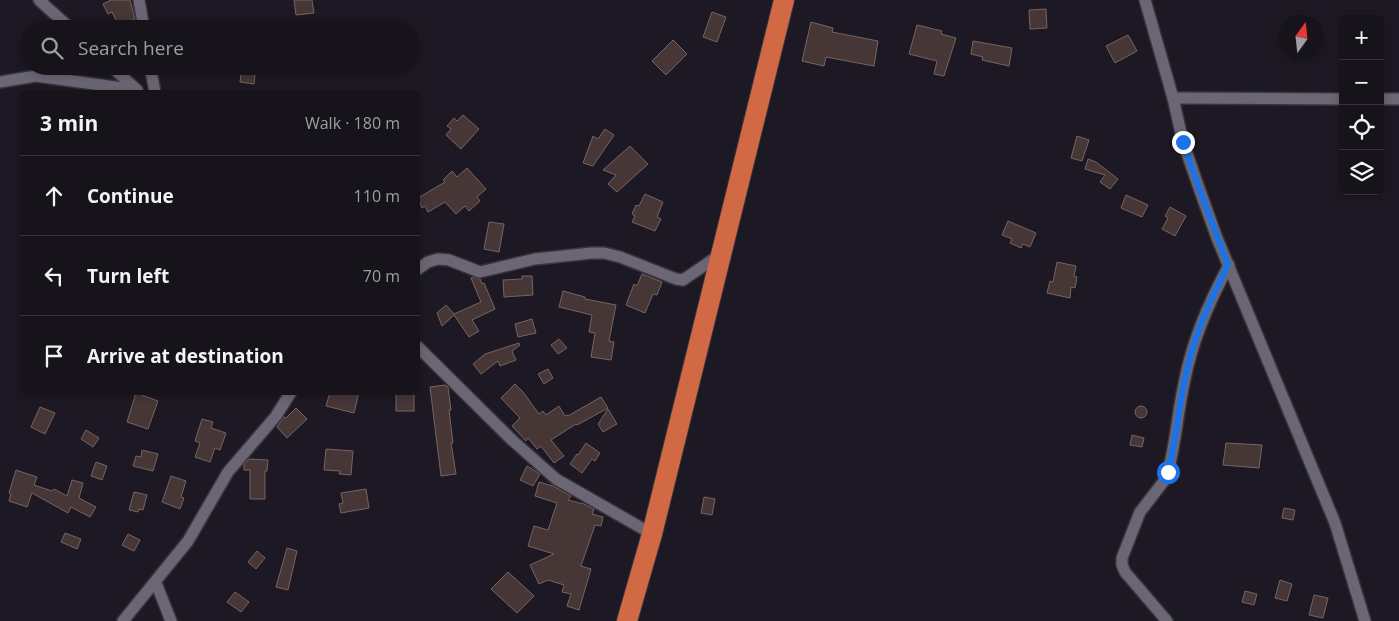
<!DOCTYPE html>
<html lang="en">
<head>
<meta charset="utf-8">
<style>
  :root { --surface:#16131b; --page:#232028; --text:#f1f3f6; --muted:#9e9ea3; --line:#35323a }
  body { margin:0; font-family:"Open Sans",sans-serif; background:var(--page); color:var(--text) }
  .controls { position:absolute; right:15px; top:15px; display:grid; overflow:hidden; border-radius:8px; box-shadow:0 2px 8px #0003 }
  .controls button { width:45px; height:45px; display:grid; place-items:center; padding:0; border:0; border-bottom:1px solid var(--line); background:var(--surface); color:var(--text); font:25px sans-serif }
  .compass { position:absolute; left:1279px; top:15px; width:45px; height:45px; border-radius:50%; background:var(--surface); box-shadow:0 2px 8px #0003; rotate:15deg }
  .stop { position:absolute; width:15px; height:15px; margin:-11px; border:4px solid #1a73e8; border-radius:50%; background:#fff }
  .stop.end { background:#1a73e8; border-color:#fff; box-shadow:0 1px 5px #0008 }
  .list { margin:0; padding:0; list-style:none }
  h2 { display:flex; justify-content:space-between; align-items:center; height:65px; margin:0; padding:0 20px; font-size:21px }
  h2 small { font-size:16px; font-weight:400; color:var(--muted) }
  .list li { display:grid; grid-template-columns:32px 1fr auto; gap:15px; align-items:center; box-sizing:border-box; height:80px; padding:0 20px; border-top:1px solid var(--line) }
  .list b { display:block; font-size:19px; white-space:nowrap }
  .list em { font-size:16px; font-style:normal; color:var(--muted) }
  .icon { flex:none; width:28px; height:28px; fill:none; stroke:currentColor; stroke-width:2; stroke-linecap:round; stroke-linejoin:round }
  .map { position:relative; flex:none; width:1399px; height:621px; overflow:hidden }
  .search { position:absolute; background:var(--surface); box-shadow:0 2px 8px #0003; left:20px; top:20px; width:400px; height:55px; display:flex; align-items:center; gap:12px; box-sizing:border-box; padding:0 18px; border-radius:28px; color:var(--muted); font-size:19px }
  .panel { position:absolute; background:var(--surface); box-shadow:0 2px 8px #0003; left:20px; top:90px; width:400px; height:305px; border-radius:8px }
  .map>svg:first-child { display:block }
</style>
</head>
<body>
<div class="map">
<svg width="1399" height="621" viewBox="0 0 1399 621">
  <rect width="100%" height="100%" fill="#1d1924"/>
  <g fill="#463635" stroke="#766463">
    <path d="M 111,0 L 130,0 L 135,19 L 119,26 L 112,12 L 108,14 L 103,4 Z"/>
    <path d="M 294,0 L 312,0 L 314,13 L 296,15 Z"/>
    <path d="M 1046,9 L 1047,28 L 1030,29 L 1029,10 Z"/>
    <path d="M 712,12 L 726,17 L 717,42 L 703,37 Z"/>
    <path d="M 811,22 L 833,28 L 832,32 L 878,41 L 874,66 L 826,57 L 824,66 L 802,61 Z"/>
    <path d="M 917,25 L 942,31 L 941,34 L 956,38 L 944,76 L 934,74 L 937,61 L 909,54 Z"/>
    <path d="M 1128,35 L 1137,51 L 1115,63 L 1106,46 Z"/>
    <path d="M 673,40 L 687,54 L 666,75 L 652,61 Z"/>
    <path d="M 973,41 L 1012,48 L 1009,66 L 982,60 L 983,57 L 971,54 Z"/>
    <path d="M 242,66 L 256,66 L 254,84 L 240,82 Z"/>
    <path d="M 463,115 L 479,129 L 461,149 L 446,135 L 451,129 L 447,126 L 454,118 L 457,121 Z"/>
    <path d="M 605,129 L 614,135 L 593,166 L 583,163 L 593,136 L 598,139 Z"/>
    <path d="M 1077,136 L 1089,140 L 1082,161 L 1071,158 Z"/>
    <path d="M 630,146 L 648,164 L 617,192 L 608,184 L 616,175 L 603,170 Z"/>
    <path d="M 1088,159 L 1096,162 L 1118,179 L 1110,189 L 1100,182 L 1105,175 L 1085,169 Z"/>
    <path d="M 467,168 L 486,189 L 477,197 L 480,201 L 469,211 L 465,206 L 456,214 L 445,202 L 428,212 L 425,206 L 422,208 L 418,198 L 445,182 L 443,180 L 452,171 L 457,177 Z"/>
    <path d="M 645,194 L 663,202 L 657,217 L 661,219 L 655,231 L 632,222 L 635,216 L 632,214 L 636,205 L 639,206 Z"/>
    <path d="M 1126,195 L 1148,205 L 1142,217 L 1121,208 Z"/>
    <path d="M 1170,207 L 1186,216 L 1175,236 L 1162,229 L 1168,218 L 1165,216 Z"/>
    <path d="M 1008,221 L 1036,233 L 1030,247 L 1023,244 L 1021,248 L 1010,243 L 1012,239 L 1002,235 Z"/>
    <path d="M 489,222 L 504,224 L 499,252 L 484,249 Z"/>
    <path d="M 1057,262 L 1076,266 L 1074,276 L 1077,277 L 1075,288 L 1071,287 L 1070,298 L 1047,293 L 1050,281 L 1053,282 Z"/>
    <path d="M 642,274 L 662,282 L 657,295 L 653,294 L 645,313 L 626,305 L 634,284 L 637,286 Z"/>
    <path d="M 522,276 L 532,276 L 533,295 L 504,297 L 503,280 L 522,279 Z"/>
    <path d="M 473,277 L 480,279 L 482,284 L 484,283 L 495,309 L 472,320 L 479,331 L 469,337 L 454,315 L 442,326 L 437,313 L 446,305 L 454,314 L 481,302 L 471,278 Z"/>
    <path d="M 563,291 L 585,297 L 585,299 L 616,305 L 609,341 L 614,342 L 611,360 L 591,357 L 595,333 L 589,332 L 592,315 L 559,307 Z"/>
    <path d="M 532,319 L 536,333 L 518,337 L 515,324 Z"/>
    <path d="M 559,339 L 567,348 L 558,354 L 551,345 Z"/>
    <path d="M 519,343 L 520,345 L 512,351 L 516,360 L 500,366 L 498,361 L 481,374 L 473,364 L 485,354 Z"/>
    <path d="M 548,369 L 553,378 L 544,384 L 538,374 Z"/>
    <path d="M 515,384 L 523,392 L 539,414 L 543,411 L 546,415 L 559,406 L 565,416 L 567,415 L 568,416 L 601,397 L 608,408 L 577,425 L 576,424 L 551,440 L 564,456 L 554,463 L 541,446 L 537,449 L 528,438 L 526,441 L 512,426 L 520,418 L 501,398 Z"/>
    <path d="M 445,385 L 448,387 L 451,410 L 449,410 L 453,443 L 451,443 L 456,474 L 441,476 L 430,387 Z"/>
    <path d="M 330,392 L 359,392 L 354,413 L 326,406 Z"/>
    <rect x="396" y="392" width="18" height="19"/>
    <path d="M 136,393 L 158,401 L 148,429 L 127,422 Z"/>
    <circle cx="1141" cy="412" r="6"/>
    <path d="M 40,407 L 55,413 L 45,434 L 31,427 Z"/>
    <path d="M 296,408 L 307,419 L 287,438 L 277,427 L 284,417 L 286,418 Z"/>
    <path d="M 608,409 L 617,424 L 603,432 L 598,424 Z"/>
    <path d="M 202,419 L 213,422 L 211,428 L 226,433 L 220,450 L 215,448 L 210,462 L 195,457 L 200,443 L 195,441 Z"/>
    <path d="M 86,430 L 99,438 L 93,447 L 81,439 Z"/>
    <path d="M 1132,435 L 1144,438 L 1142,447 L 1130,445 Z"/>
    <path d="M 586,443 L 600,453 L 595,461 L 592,459 L 582,473 L 570,464 L 577,454 L 578,455 Z"/>
    <path d="M 1226,443 L 1262,445 L 1259,468 L 1223,465 Z"/>
    <path d="M 326,449 L 353,451 L 351,475 L 339,474 L 340,471 L 324,470 Z"/>
    <path d="M 142,450 L 158,454 L 153,471 L 133,466 L 136,456 L 141,457 Z"/>
    <path d="M 249,459 L 268,460 L 267,471 L 265,471 L 265,499 L 250,499 L 250,470 L 244,470 L 244,464 Z"/>
    <path d="M 96,462 L 107,466 L 102,480 L 91,476 Z"/>
    <path d="M 527,466 L 540,474 L 533,486 L 520,480 Z"/>
    <path d="M 16,470 L 37,477 L 34,485 L 52,491 L 54,489 L 67,496 L 72,480 L 83,483 L 79,498 L 96,507 L 90,517 L 71,507 L 68,513 L 32,493 L 27,507 L 9,501 L 11,494 L 9,493 Z"/>
    <path d="M 171,476 L 186,481 L 181,497 L 184,498 L 180,509 L 162,502 Z"/>
    <path d="M 539,482 L 553,486 L 571,496 L 568,500 L 584,504 L 594,509 L 592,514 L 603,517 L 601,526 L 595,525 L 581,566 L 591,569 L 579,610 L 567,606 L 571,594 L 562,592 L 564,585 L 548,580 L 539,584 L 530,565 L 554,554 L 528,546 L 534,526 L 548,530 L 557,503 L 535,496 Z"/>
    <path d="M 366,489 L 369,508 L 341,513 L 339,504 L 343,503 L 341,493 Z"/>
    <path d="M 134,492 L 147,495 L 143,510 L 139,509 L 138,512 L 129,510 Z"/>
    <path d="M 704,497 L 715,499 L 712,515 L 701,513 Z"/>
    <path d="M 1284,508 L 1295,510 L 1293,520 L 1282,518 Z"/>
    <path d="M 65,533 L 81,539 L 77,549 L 61,542 Z"/>
    <path d="M 128,534 L 140,540 L 134,551 L 122,545 Z"/>
    <path d="M 287,548 L 297,551 L 288,590 L 276,587 Z"/>
    <path d="M 257,551 L 265,558 L 256,569 L 248,562 Z"/>
    <path d="M 508,572 L 534,596 L 517,613 L 491,589 Z"/>
    <path d="M 1280,580 L 1292,584 L 1287,601 L 1275,598 Z"/>
    <path d="M 1245,591 L 1257,594 L 1254,605 L 1242,602 Z"/>
    <path d="M 235,592 L 249,602 L 241,612 L 227,602 Z"/>
    <path d="M 1314,595 L 1328,598 L 1323,618 L 1309,615 Z"/>
  </g>
  <g fill="none" stroke-linecap="round" stroke-linejoin="round">
    <defs>
      <g id="street">
        <path d="M 39,0 L 71,29"/>
        <path d="M 139,0 L 144,29"/>
        <path d="M 1145,0 L 1173,98 L 1183,142 L 1199,188 L 1217,238 L 1335,523 L 1365,621"/>
        <path d="M 111,66 L 137,90"/>
        <path d="M 150,66 L 155,92"/>
        <path d="M 0,82 L 36,76 L 137,90"/>
        <path d="M 1173,98 L 1343,99"/>
        <path d="M 1380,99 L 1399,99"/>
        <path d="M 418,269 L 428,262 L 438,259 L 449,260 L 480,272 L 535,259 L 592,253 L 604,253 L 620,257 L 676,279 L 683,280 L 721,254"/>
        <path d="M 418,347 L 512,440 L 556,479 L 652,534"/>
        <path d="M 156,583 L 171,621"/>
        <path d="M 123,621 L 188,541 L 228,472 L 276,416 L 291,392"/>
        <path d="M 1167,621 L 1125,572 L 1122,565 L 1122,558 L 1140,512 L 1164,481 L 1168,472 C 1176,442 1178,409 1185,379 C 1193,338 1209,302 1229,265"/>
      </g>
      <path id="highway" d="M 627,621 L 652,534 L 784,0"/>
    </defs>
    <use href="#street" stroke="#37343c" stroke-width="14"/>
    <use href="#highway" stroke="#37343c" stroke-width="22"/>
    <use href="#street" stroke="#6b6674" stroke-width="11"/>
    <use href="#highway" stroke="#d16a44" stroke-width="20"/>
  </g>
  <g fill="none" stroke-linecap="round" stroke-linejoin="round">
    <path stroke="#1a73e8" stroke-width="6" d="M 1168,472 C 1176,442 1178,410 1185,379 C 1193,338 1209,302 1228,265 L 1199,188 L 1183,142"/>
  </g>
</svg>
<div class="controls">
<button>+</button>
<button>−</button>
<button><svg class="icon" aria-label="locate" viewBox="0 0 24 24"><circle cx="12" cy="12" r="6"/><path d="M12 2v4M12 18v4M2 12h4M18 12h4"/></svg></button>
<button><svg class="icon" aria-label="layers" viewBox="0 0 24 24"><path d="M12 4l9 5-9 5-9-5zM3 14l9 5 9-5"/></svg></button>
</div>
<svg class="compass" viewBox="-18 -18 36 36"><path d="M0-13l5 13h-10z" fill="#e53935"/><path d="M0 13l5-13h-10z" fill="#9e9ea3"/></svg>
<div class="stop" style="left:1168px;top:472px"></div>
<div class="stop end" style="left:1183px;top:142px"></div>
<div class="search"><svg class="icon" aria-label="search" viewBox="0 0 24 24"><circle cx="10" cy="10" r="6"/><path d="M15 15l6 6"/></svg>Search here</div>
<section class="panel">
<h2>3 min<small>Walk · 180 m</small></h2>
<ul class="list">
<li><svg class="icon" aria-label="ahead" viewBox="0 0 24 24"><path d="M12 20V5M6 11l6-6 6 6"/></svg><div><b>Continue</b></div><em>110 m</em></li>
<li><svg class="icon" aria-label="left" viewBox="0 0 24 24"><path d="M17 20v-9H6M10 6l-5 5 5 5"/></svg><div><b>Turn left</b></div><em>70 m</em></li>
<li><svg class="icon" aria-label="arrive" viewBox="0 0 24 24"><path d="M6 21V4h12l-3 4 3 4H6"/></svg><div><b>Arrive at destination</b></div></li>
</ul>
</section>
</div>
</body>
</html>
